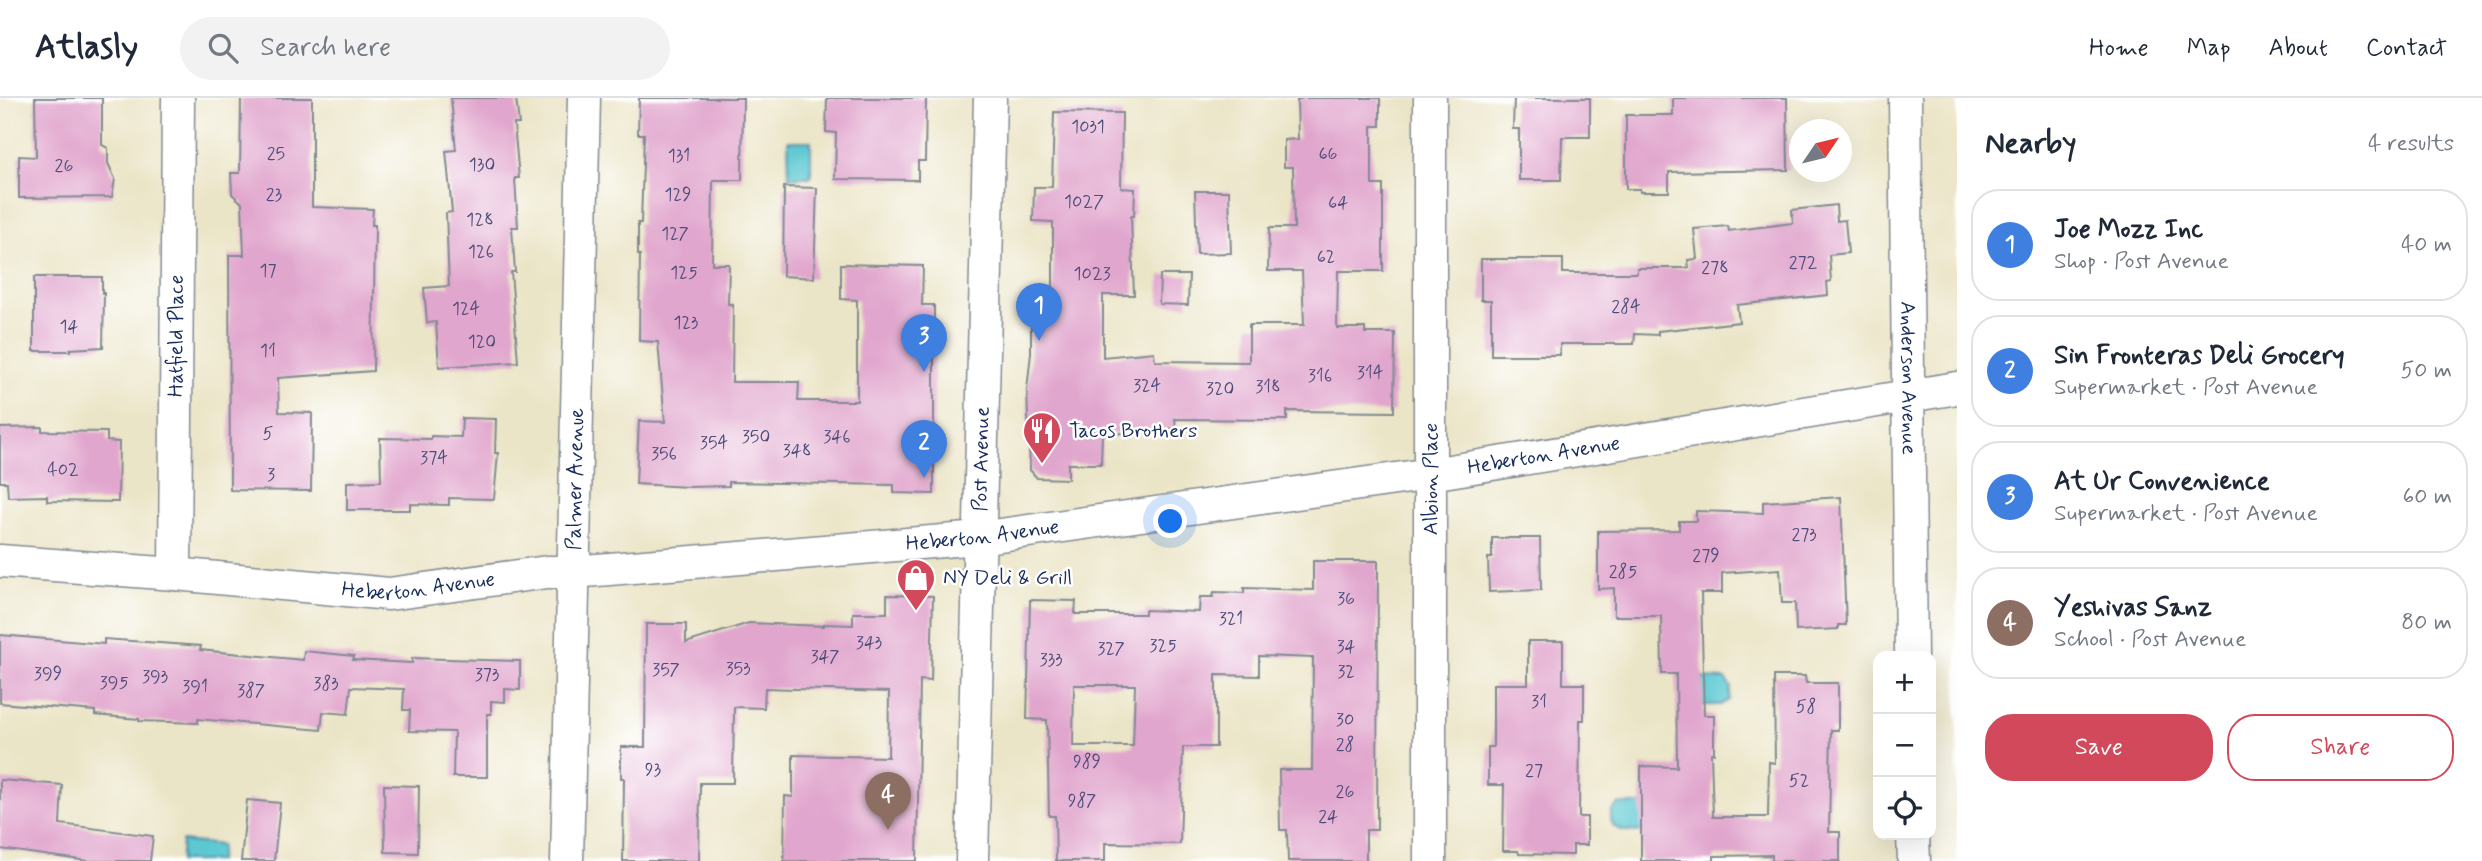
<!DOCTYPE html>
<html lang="en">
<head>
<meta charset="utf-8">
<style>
  :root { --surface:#fff; --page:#f2f2f3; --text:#1f2937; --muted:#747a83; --line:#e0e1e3; --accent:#d1495b }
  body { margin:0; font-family:Mynerve,sans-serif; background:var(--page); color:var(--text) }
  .controls { position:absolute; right:21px; bottom:21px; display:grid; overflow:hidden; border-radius:14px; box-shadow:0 7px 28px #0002 }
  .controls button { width:63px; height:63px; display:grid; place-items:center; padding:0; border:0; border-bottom:2px solid var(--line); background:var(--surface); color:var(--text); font:35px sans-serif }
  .compass { position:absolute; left:1789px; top:21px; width:63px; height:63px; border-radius:50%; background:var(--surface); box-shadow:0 7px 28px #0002; rotate:55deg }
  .you { position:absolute; left:1171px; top:424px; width:24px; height:24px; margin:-18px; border:5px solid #fff; border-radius:50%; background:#1a73e8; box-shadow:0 0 0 10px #1a73e833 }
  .badge { display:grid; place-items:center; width:46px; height:46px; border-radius:50%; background:var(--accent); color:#fff; font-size:23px; font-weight:700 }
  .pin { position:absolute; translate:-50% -58px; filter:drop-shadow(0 2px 4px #0008) }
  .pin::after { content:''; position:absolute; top:37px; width:24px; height:21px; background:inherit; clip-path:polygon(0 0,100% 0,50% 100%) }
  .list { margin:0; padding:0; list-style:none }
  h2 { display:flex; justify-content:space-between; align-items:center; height:91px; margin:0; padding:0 28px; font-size:30px }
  h2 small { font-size:23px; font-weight:400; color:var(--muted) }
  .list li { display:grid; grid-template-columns:46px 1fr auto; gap:21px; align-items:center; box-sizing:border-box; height:112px; margin:0 14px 14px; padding:0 14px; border:2px solid var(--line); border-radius:28px }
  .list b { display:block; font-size:26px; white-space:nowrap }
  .list p { margin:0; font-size:23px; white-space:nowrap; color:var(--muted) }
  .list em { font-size:23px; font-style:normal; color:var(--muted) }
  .actions { display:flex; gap:14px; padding:21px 28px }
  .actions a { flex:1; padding:16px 0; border:2px solid var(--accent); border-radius:28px; text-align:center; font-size:24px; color:var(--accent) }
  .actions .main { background:var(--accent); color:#fff }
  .icon { flex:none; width:38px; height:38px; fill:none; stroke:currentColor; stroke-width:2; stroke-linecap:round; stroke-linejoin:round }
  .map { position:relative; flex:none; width:1957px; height:763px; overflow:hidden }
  header { display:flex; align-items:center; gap:42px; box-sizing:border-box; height:98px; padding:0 35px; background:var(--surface); border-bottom:2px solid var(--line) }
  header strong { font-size:33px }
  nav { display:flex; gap:38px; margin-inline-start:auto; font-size:24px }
  .search { width:490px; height:63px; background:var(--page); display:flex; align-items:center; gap:18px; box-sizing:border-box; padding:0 24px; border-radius:38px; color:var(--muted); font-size:26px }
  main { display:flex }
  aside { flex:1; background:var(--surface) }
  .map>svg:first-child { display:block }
</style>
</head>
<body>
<header>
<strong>Atlasly</strong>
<div class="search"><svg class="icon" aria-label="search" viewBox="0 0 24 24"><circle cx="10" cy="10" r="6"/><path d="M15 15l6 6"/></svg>Search here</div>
<nav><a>Home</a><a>Map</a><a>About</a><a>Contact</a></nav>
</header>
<main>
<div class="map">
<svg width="1957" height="763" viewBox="0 0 1957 763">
  <rect width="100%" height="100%" fill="#fff"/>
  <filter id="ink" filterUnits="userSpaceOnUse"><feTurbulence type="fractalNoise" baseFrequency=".0143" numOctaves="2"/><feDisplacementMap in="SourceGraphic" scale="14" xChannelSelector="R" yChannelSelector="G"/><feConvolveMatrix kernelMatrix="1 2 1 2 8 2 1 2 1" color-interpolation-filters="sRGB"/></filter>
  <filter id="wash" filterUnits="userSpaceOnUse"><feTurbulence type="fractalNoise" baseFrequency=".00686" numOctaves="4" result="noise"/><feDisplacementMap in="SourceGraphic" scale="28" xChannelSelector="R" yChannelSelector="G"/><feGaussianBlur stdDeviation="1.57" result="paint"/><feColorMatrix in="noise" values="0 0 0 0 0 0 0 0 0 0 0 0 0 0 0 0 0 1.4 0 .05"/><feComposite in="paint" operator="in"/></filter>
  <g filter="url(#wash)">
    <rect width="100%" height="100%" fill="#ebe5c7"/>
    <g fill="#5bc8d1" stroke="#3b7c98" stroke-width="2">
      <path d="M 788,43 L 811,43 L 811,79 L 789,79 Z"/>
      <path d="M 1700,580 L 1725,581 L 1731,589 L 1729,602 L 1720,607 L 1700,607 Z"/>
      <path d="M 1619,706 L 1649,706 L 1647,733 C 1635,733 1613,737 1611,721 C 1610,714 1613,710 1619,706 Z"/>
      <path d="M 182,743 L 221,747 L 219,763 L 180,763 Z"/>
    </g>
    <g id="blocks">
      <g fill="#e1a6cd" fill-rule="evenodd">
        <path d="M 35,0 L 102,0 L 102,47 L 108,50 L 108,65 L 115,81 L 112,99 L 19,100 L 19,58 L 36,59 Z"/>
        <path d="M 241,0 L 312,0 L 312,109 L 373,111 L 372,127 L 375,127 L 373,273 L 278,280 L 279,314 L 312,315 L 311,393 L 230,392 L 229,157 L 244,157 L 242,105 L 232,96 L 231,75 L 240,75 Z"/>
        <path d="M 451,0 L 516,0 L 519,26 L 514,26 L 519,80 L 515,80 L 518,129 L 512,129 L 515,174 L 511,174 L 518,264 L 439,269 L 436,224 L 427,225 L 424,190 L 449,188 L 446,115 L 452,114 L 446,53 L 456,52 Z"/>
        <path d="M 639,0 L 743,0 L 742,82 L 713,82 L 712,166 L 729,166 L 728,206 L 733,206 L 732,284 L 799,284 L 798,303 L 857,303 L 857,202 L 841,201 L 841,166 L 923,168 L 922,207 L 934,207 L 934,396 L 894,395 L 894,387 L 729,384 L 729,388 L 689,389 L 636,386 L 639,323 L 665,324 L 658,244 L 639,243 L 640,157 L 638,157 L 638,125 L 641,125 L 644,36 L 638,36 Z"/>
        <path d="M 827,0 L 926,0 L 925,63 L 918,63 L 918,82 L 835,81 L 836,35 L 826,34 Z"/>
        <path d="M 1303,0 L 1380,0 L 1380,28 L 1372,28 L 1372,87 L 1383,87 L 1383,173 L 1338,173 L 1337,230 L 1365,230 L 1365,235 L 1395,235 L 1394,314 L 1287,313 L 1287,322 L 1175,321 L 1176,330 L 1102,337 L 1101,366 L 1068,366 L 1068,381 L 1037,380 L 1030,372 L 1027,292 L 1031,255 L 1031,207 L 1053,207 L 1053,124 L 1033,123 L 1034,89 L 1052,89 L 1054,14 L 1122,15 L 1121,90 L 1135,91 L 1134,118 L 1131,118 L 1134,197 L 1103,197 L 1103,259 L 1154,254 L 1155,263 L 1249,264 L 1249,227 L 1304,227 L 1302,173 L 1268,173 L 1269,130 L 1294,130 L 1293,69 L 1284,69 L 1284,42 L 1298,41 L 1297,2 Z"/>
        <path d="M 1514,0 L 1590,0 L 1590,39 L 1562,39 L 1561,82 L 1519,82 L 1519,31 L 1513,31 Z"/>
        <path d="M 1673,0 L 1787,0 L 1788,72 L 1669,74 L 1669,94 L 1640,94 L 1640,91 L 1626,91 L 1626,17 L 1673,17 Z"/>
        <path d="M 784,89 L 817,90 L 814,180 L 783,178 Z"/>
        <path d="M 1195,93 L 1229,93 L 1231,155 L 1197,156 Z"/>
        <path d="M 1836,107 L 1837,123 L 1845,122 L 1848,155 L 1829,157 L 1831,183 L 1827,184 L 1828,197 L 1737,207 L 1739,224 L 1658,233 L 1658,237 L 1635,236 L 1634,246 L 1560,246 L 1560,257 L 1491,257 L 1491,202 L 1481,202 L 1481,161 L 1563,161 L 1563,175 L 1637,175 L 1637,170 L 1689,170 L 1688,162 L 1697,161 L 1694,131 L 1728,128 L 1729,133 L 1793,125 L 1792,112 Z"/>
        <path d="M 1160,177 L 1189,177 L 1188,207 L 1159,206 Z"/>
        <path d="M 34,179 L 102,179 L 102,195 L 104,195 L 103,249 L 70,251 L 70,253 L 34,253 Z"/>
        <path d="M 462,320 L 496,321 L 495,355 L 498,355 L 494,401 L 449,400 L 449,407 L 410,406 L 410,412 L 347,412 L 347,384 L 381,383 L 380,340 L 431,341 L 431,338 L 461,339 Z"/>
        <path d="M 42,329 L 42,333 L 107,334 L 107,343 L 119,344 L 118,404 L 47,403 L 47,398 L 8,399 L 7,384 L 0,384 L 0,330 Z"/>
        <path d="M 1841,399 L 1846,527 L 1838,527 L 1838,531 L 1796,533 L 1795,505 L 1782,505 L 1780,471 L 1722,475 L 1722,495 L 1701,495 L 1704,617 L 1714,617 L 1714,655 L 1711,655 L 1713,719 L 1768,719 L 1769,664 L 1775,665 L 1774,578 L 1805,578 L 1806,585 L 1838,585 L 1838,632 L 1831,632 L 1829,734 L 1840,734 L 1840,763 L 1772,763 L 1772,757 L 1714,758 L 1714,763 L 1641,763 L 1641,668 L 1677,669 L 1676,576 L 1662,576 L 1661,518 L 1614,518 L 1614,490 L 1598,491 L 1598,433 L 1679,432 L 1679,423 L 1696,423 L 1696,413 L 1763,415 L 1763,404 Z"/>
        <path d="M 1492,440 L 1540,440 L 1541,492 L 1489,494 L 1488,460 L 1492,460 Z"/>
        <path d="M 1313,463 L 1378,463 L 1377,732 L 1366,732 L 1366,763 L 1288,763 L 1287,732 L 1280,732 L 1279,672 L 1312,672 L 1313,560 L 1259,558 L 1259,578 L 1216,577 L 1216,649 L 1183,649 L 1180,746 L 1105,745 L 1105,763 L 1056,763 L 1055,718 L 1049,718 L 1047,622 L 1027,621 L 1030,502 L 1076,503 L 1075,516 L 1145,516 L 1145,512 L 1199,514 L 1200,499 L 1213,499 L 1214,494 L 1244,495 L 1244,490 L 1313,492 ZM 1074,587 L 1135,587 L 1133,648 L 1073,648 Z"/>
        <path d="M 887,497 L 933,498 L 931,583 L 920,582 L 917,763 L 784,763 L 785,698 L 793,699 L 793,657 L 888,659 L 889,594 L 765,590 L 764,610 L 734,609 L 733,685 L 700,685 L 699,763 L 623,763 L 624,680 L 621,680 L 621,649 L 645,649 L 646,526 L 686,526 L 686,545 L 749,525 L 824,528 L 824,526 L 853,527 L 853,515 L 887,515 Z"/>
        <path d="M 0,537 L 104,546 L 104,541 L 201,548 L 200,552 L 303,562 L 304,553 L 354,558 L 353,562 L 412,565 L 412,560 L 520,563 L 520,592 L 505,591 L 505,604 L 491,603 L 491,616 L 487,616 L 487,679 L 453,679 L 454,634 L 409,633 L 410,612 L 403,612 L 404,591 L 351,589 L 348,616 L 323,614 L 321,632 L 198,621 L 198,625 L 139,623 L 139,621 L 95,617 L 95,613 L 0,605 Z"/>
        <path d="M 1528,543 L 1563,543 L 1563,586 L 1584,586 L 1584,622 L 1580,622 L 1579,719 L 1587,719 L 1587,747 L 1573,747 L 1573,757 L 1519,756 L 1518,753 L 1503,753 L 1504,687 L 1488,687 L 1488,649 L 1493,649 L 1493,586 L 1528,586 Z"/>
        <path d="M 0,682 L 62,687 L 60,726 L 153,738 L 150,763 L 88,763 L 0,751 Z"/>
        <path d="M 384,687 L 419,688 L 418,755 L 385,754 Z"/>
        <path d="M 247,702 L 280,705 L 274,763 L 241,763 Z"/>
      </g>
    </g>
  </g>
  <g filter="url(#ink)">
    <use href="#blocks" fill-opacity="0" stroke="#838a92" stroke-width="2"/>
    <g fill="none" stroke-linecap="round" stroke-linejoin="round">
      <defs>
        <g id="street">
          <path d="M 1430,0 L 1430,763"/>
          <path id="s1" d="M 1905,0 L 1911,558"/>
          <path id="s2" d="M 0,463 L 175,476 L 389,496 L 547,474 L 573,474 L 979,440 L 1431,376 L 1957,290"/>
          <path id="s3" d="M 175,476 L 178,0"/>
          <path d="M 1913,737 L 1914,763"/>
          <path id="s4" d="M 567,763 L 584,0"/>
          <path id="s5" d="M 972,763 L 990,0"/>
        </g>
      </defs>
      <use href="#street" stroke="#838a92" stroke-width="35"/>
      <use href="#street" stroke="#fff" stroke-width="32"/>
    </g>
  </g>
  <defs>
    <symbol id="restaurant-pin" viewBox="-11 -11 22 30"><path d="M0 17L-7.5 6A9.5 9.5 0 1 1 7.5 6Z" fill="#d1495b" stroke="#fff"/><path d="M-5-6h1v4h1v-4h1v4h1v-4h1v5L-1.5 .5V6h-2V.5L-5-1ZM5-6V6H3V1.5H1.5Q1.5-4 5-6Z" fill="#fff"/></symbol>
    <symbol id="shop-pin" viewBox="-11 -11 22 30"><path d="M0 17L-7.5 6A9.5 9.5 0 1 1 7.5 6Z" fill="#d1495b" stroke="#fff"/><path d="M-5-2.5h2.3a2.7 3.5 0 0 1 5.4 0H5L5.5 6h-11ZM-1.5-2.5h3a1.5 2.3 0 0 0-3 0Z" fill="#fff"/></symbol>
  </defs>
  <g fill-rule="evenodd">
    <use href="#restaurant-pin" x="1020" y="311" width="44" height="60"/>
    <use href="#shop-pin" x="894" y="458" width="44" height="60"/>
  </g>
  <g text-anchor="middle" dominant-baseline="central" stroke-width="5" stroke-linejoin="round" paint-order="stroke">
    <g font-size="18" fill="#4c4d7a">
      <text x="1088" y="29">1031</text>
      <text x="276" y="56">25</text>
      <text x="1328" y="56">66</text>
      <text x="679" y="58">131</text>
      <text x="482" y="67">130</text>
      <text x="64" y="68">26</text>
      <text x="274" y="97">23</text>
      <text x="678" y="97">129</text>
      <text x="1084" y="104">1027</text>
      <text x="1338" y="105">64</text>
      <text x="480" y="122">128</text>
      <text x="675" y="136">127</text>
      <text x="481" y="154">126</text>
      <text x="1326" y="159">62</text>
      <text x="1803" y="165">272</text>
      <text x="1715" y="170">278</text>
      <text x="268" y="173">17</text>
      <text x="684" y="175">125</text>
      <text x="1092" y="176">1023</text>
      <text x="1626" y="209">284</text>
      <text x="466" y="211">124</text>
      <text x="686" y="225">123</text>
      <text x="69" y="229">14</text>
      <text x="482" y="244">120</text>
      <text x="268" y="253">11</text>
      <text x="1370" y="275">314</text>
      <text x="1320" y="278">316</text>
      <text x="1147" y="288">324</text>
      <text x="1268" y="289">318</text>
      <text x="1220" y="291">320</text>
      <text x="268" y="336">5</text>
      <text x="756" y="339">350</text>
      <text x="837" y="339">346</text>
      <text x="714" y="345">354</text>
      <text x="797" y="353">348</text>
      <text x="664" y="356">356</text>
      <text x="434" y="360">374</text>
      <text x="63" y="372">402</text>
      <text x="271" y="377">3</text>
      <text x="1804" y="437">273</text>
      <text x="1706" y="458">279</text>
      <text x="1623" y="474">285</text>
      <text x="1346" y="501">36</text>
      <text x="1231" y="521">321</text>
      <text x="869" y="545">343</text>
      <text x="1163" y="548">325</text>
      <text x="1346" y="549">34</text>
      <text x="1111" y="551">327</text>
      <text x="825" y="559">347</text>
      <text x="1051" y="562">333</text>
      <text x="738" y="571">353</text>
      <text x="666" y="572">357</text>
      <text x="1346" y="574">32</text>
      <text x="48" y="576">399</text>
      <text x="487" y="577">373</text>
      <text x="155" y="579">393</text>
      <text x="114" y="585">395</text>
      <text x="326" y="586">383</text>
      <text x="195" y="589">391</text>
      <text x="251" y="593">387</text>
      <text x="1539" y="604">31</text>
      <text x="1806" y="609">58</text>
      <text x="1345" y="622">30</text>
      <text x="1345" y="647">28</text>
      <text x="1087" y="664">989</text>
      <text x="653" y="672">93</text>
      <text x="1534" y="673">27</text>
      <text x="1799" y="683">52</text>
      <text x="1345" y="694">26</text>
      <text x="1082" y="703">987</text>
      <text x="1328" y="719">24</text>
    </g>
    <g font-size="21" fill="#1b2f5e" stroke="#fff">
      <text stroke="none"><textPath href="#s3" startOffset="238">Hatfield Place</textPath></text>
      <text stroke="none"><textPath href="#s1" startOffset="280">Anderson Avenue</textPath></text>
      <text stroke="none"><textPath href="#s2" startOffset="1554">Heberton Avenue</textPath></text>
      <text stroke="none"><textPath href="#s5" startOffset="402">Post Avenue</textPath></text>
      <text stroke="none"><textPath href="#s4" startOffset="382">Palmer Avenue</textPath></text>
      <text transform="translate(1431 381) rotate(-90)">Albion Place</text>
      <text stroke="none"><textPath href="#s2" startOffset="987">Heberton Avenue</textPath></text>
      <text stroke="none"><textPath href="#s2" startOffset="420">Heberton Avenue</textPath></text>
    </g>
    <g font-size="21" fill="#1b2f5e" stroke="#fff" text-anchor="start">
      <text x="1069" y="333">Tacos Brothers</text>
      <text x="943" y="480">NY Deli &amp; Grill</text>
    </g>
  </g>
</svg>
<div class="controls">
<button>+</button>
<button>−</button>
<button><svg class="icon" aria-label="locate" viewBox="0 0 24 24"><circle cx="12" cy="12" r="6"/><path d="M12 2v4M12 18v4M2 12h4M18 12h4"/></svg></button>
</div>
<svg class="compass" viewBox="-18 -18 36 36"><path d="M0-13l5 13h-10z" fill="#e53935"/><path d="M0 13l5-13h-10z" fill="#747a83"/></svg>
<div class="you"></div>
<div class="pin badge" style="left:1039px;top:243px;background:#3f7fe0">1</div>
<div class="pin badge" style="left:924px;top:380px;background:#3f7fe0">2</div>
<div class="pin badge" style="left:924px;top:274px;background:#3f7fe0">3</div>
<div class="pin badge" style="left:888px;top:732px;background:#8d6e63">4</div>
</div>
<aside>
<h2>Nearby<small>4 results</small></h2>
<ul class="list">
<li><span class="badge" style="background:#3f7fe0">1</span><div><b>Joe Mozz Inc</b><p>Shop · Post Avenue</p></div><em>40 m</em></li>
<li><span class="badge" style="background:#3f7fe0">2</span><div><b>Sin Fronteras Deli Grocery</b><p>Supermarket · Post Avenue</p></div><em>50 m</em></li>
<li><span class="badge" style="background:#3f7fe0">3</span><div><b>At Ur Convenience</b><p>Supermarket · Post Avenue</p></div><em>60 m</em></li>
<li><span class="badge" style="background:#8d6e63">4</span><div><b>Yeshivas Sanz</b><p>School · Post Avenue</p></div><em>80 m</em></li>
</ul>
<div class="actions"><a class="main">Save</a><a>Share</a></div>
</aside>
</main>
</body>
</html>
